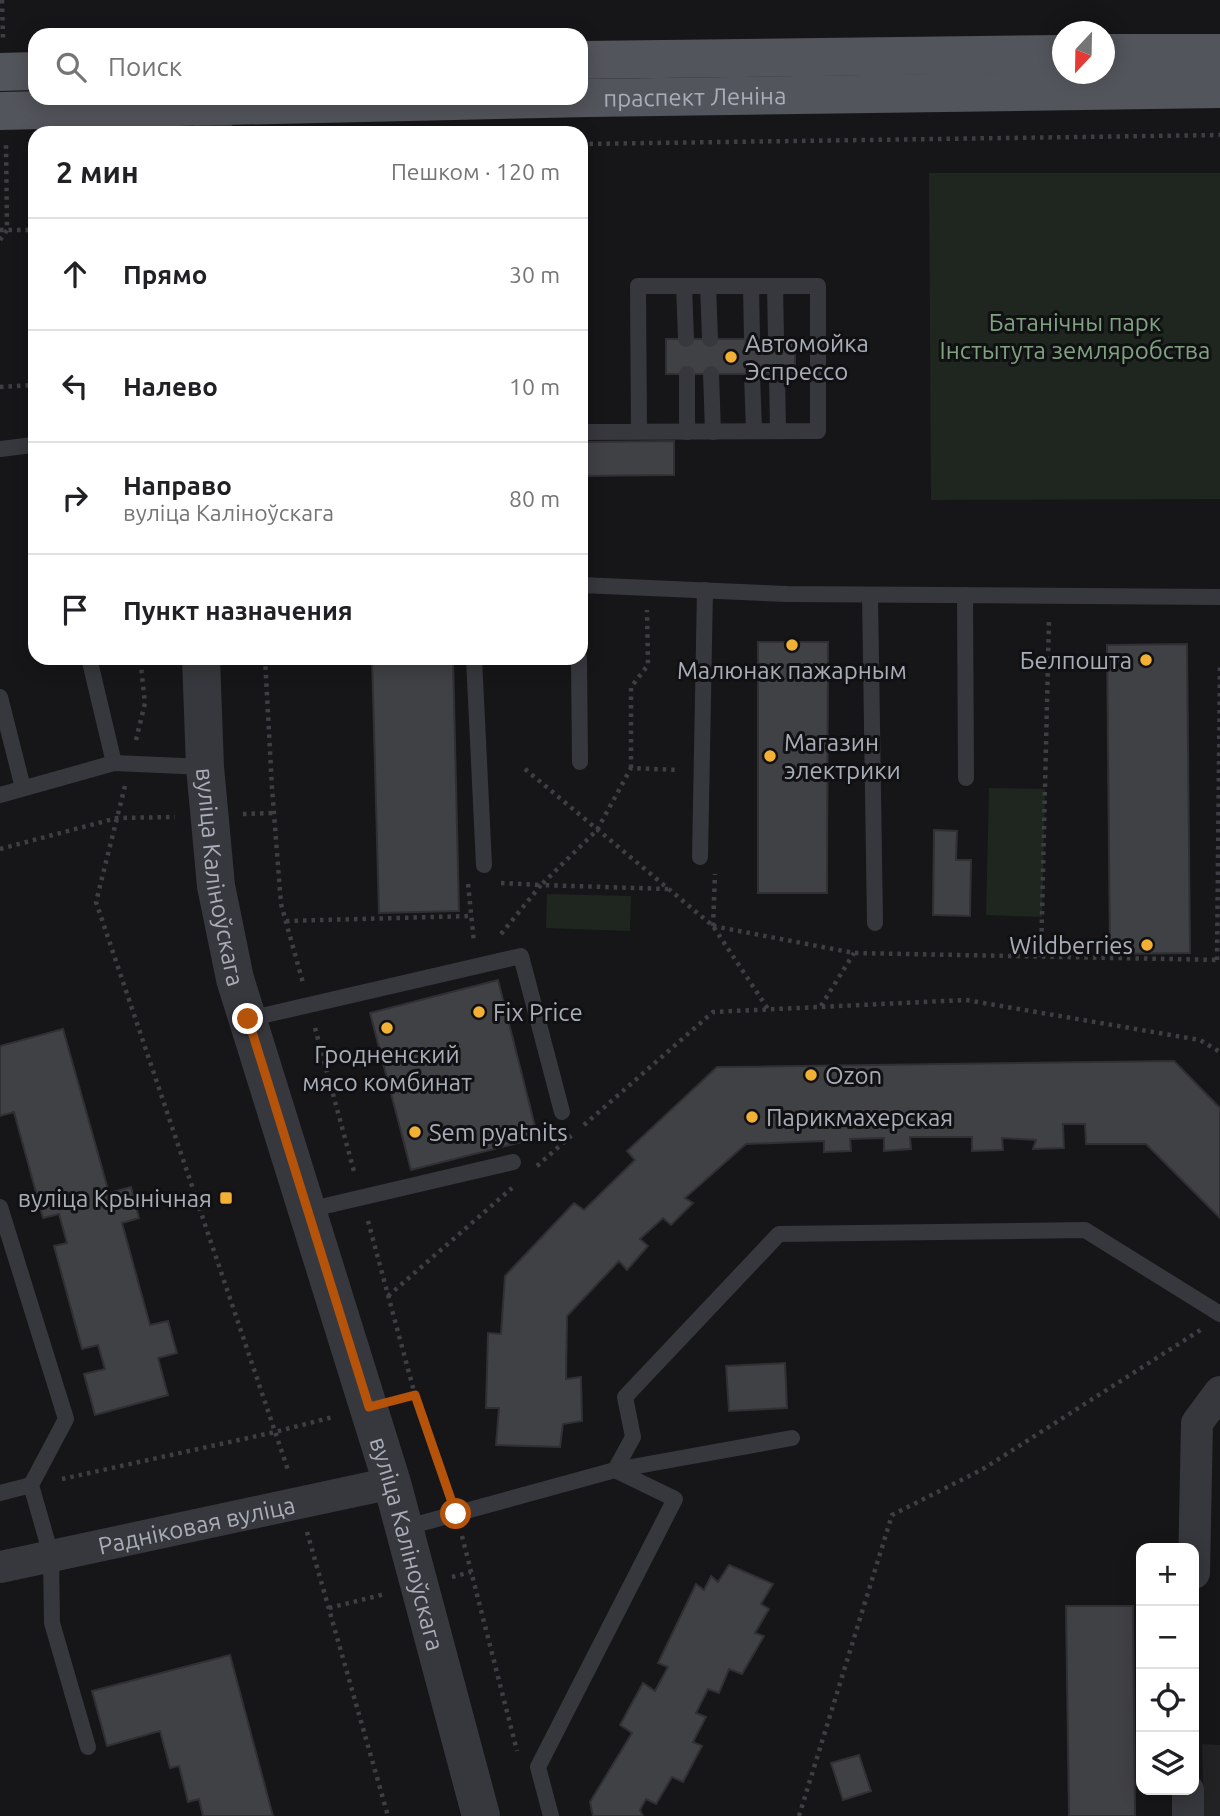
<!DOCTYPE html>
<html lang="ru">
<head>
<meta charset="utf-8">
<style>
  :root { --surface:#fff; --page:#f6f6f6; --text:#202124; --muted:#757577; --line:#e0e0e0 }
  body { margin:0; font-family:Ubuntu,sans-serif; background:var(--page); color:var(--text) }
  .controls { position:absolute; right:21px; bottom:21px; display:grid; overflow:hidden; border-radius:14px; box-shadow:0 4px 18px #0003 }
  .controls button { width:63px; height:63px; display:grid; place-items:center; padding:0; border:0; border-bottom:2px solid var(--line); background:var(--surface); color:var(--text); font:35px sans-serif }
  .compass { position:absolute; left:1052px; top:21px; width:63px; height:63px; border-radius:50%; background:var(--surface); box-shadow:0 4px 18px #0003; rotate:202deg }
  .stop { position:absolute; width:21px; height:21px; margin:-16px; border:5px solid #b45309; border-radius:50%; background:#fff }
  .stop.end { background:#b45309; border-color:#fff; box-shadow:0 2px 7px #0008 }
  .list { margin:0; padding:0; list-style:none }
  h2 { display:flex; justify-content:space-between; align-items:center; height:91px; margin:0; padding:0 28px; font-size:30px }
  h2 small { font-size:23px; font-weight:400; color:var(--muted) }
  .list li { display:grid; grid-template-columns:46px 1fr auto; gap:21px; align-items:center; box-sizing:border-box; height:112px; padding:0 28px; border-top:2px solid var(--line) }
  .list b { display:block; font-size:26px; white-space:nowrap }
  .list p { margin:0; font-size:23px; white-space:nowrap; color:var(--muted) }
  .list em { font-size:23px; font-style:normal; color:var(--muted) }
  .icon { flex:none; width:38px; height:38px; fill:none; stroke:currentColor; stroke-width:2; stroke-linecap:round; stroke-linejoin:round }
  .map { position:relative; flex:none; width:1220px; height:1816px; overflow:hidden }
  .search { position:absolute; background:var(--surface); box-shadow:0 4px 18px #0003; left:28px; top:28px; width:560px; height:77px; display:flex; align-items:center; gap:18px; box-sizing:border-box; padding:0 24px; border-radius:21px; color:var(--muted); font-size:26px }
  .panel { position:absolute; background:var(--surface); box-shadow:0 4px 18px #0003; left:28px; top:126px; width:560px; height:539px; border-radius:21px }
  .map>svg:first-child { display:block }
</style>
</head>
<body>
<div class="map">
<svg width="1220" height="1816" viewBox="0 0 1220 1816">
  <rect width="100%" height="100%" fill="#161618"/>
  <path fill="#222225" d="M 1202,1744 L 1220,1745 L 1220,1816 L 1204,1816 Z"/>
  <g fill="#1e261f">
    <path d="M 929,173 L 1220,173 L 1220,499 L 931,500 Z"/>
    <path d="M 989,788 L 1045,789 L 1042,917 L 986,915 Z"/>
    <path d="M 547,894 L 631,896 L 630,931 L 546,928 Z"/>
  </g>
  <g fill="#404145" stroke="#303034" stroke-width="2">
    <rect x="666" y="339" width="129" height="35"/>
    <path d="M 674,441 L 674,475 L 581,476 L 581,442 Z"/>
    <path d="M 758,642 L 828,642 L 827,893 L 758,893 Z"/>
    <path d="M 1187,644 L 1190,953 L 1110,954 L 1107,645 Z"/>
    <path d="M 372,658 L 453,658 L 459,911 L 379,913 Z"/>
    <path d="M 934,830 L 957,831 L 956,860 L 971,860 L 970,916 L 933,915 Z"/>
    <path d="M 498,980 L 538,1138 L 411,1170 L 370,1013 Z"/>
    <path d="M 63,1029 L 109,1193 L 131,1187 L 139,1218 L 122,1223 L 150,1325 L 168,1321 L 177,1353 L 158,1358 L 168,1395 L 95,1415 L 84,1374 L 105,1369 L 98,1345 L 82,1349 L 54,1246 L 67,1243 L 59,1214 L 43,1218 L 14,1112 L 0,1116 L 0,1046 Z"/>
    <path d="M 1174,1061 L 1220,1108 L 1220,1218 L 1146,1144 L 1086,1144 L 1085,1124 L 1063,1124 L 1064,1148 L 1033,1149 L 1036,1140 L 1002,1138 L 1003,1150 L 972,1151 L 972,1137 L 910,1137 L 911,1149 L 884,1151 L 884,1138 L 850,1139 L 851,1151 L 824,1152 L 824,1141 L 746,1144 L 685,1198 L 693,1203 L 671,1225 L 663,1218 L 640,1239 L 648,1246 L 627,1270 L 619,1261 L 567,1316 L 566,1379 L 581,1377 L 582,1421 L 563,1424 L 560,1447 L 496,1445 L 499,1408 L 486,1408 L 488,1333 L 501,1334 L 505,1276 L 574,1203 L 584,1210 L 635,1160 L 627,1151 L 717,1067 Z"/>
    <path d="M 785,1363 L 787,1408 L 729,1411 L 726,1366 Z"/>
    <path d="M 729,1565 L 773,1584 L 761,1604 L 769,1609 L 755,1633 L 764,1636 L 742,1674 L 729,1669 L 719,1693 L 708,1689 L 696,1713 L 706,1717 L 693,1742 L 702,1746 L 683,1782 L 672,1777 L 656,1804 L 646,1799 L 640,1810 L 643,1816 L 593,1816 L 590,1802 L 632,1733 L 620,1725 L 643,1683 L 655,1691 L 668,1667 L 658,1663 L 696,1584 L 704,1590 L 711,1576 L 718,1582 Z"/>
    <path d="M 1066,1606 L 1133,1606 L 1135,1816 L 1069,1816 Z"/>
    <path d="M 230,1655 L 273,1816 L 203,1816 L 199,1799 L 188,1802 L 179,1766 L 170,1768 L 160,1731 L 107,1746 L 92,1691 Z"/>
    <path d="M 859,1755 L 871,1791 L 843,1800 L 831,1763 Z"/>
  </g>
  <g fill="none" stroke-linecap="round" stroke-linejoin="round">
    <g stroke="#3d3f44" stroke-width="4.5" stroke-dasharray="3.5 5" stroke-linecap="butt">
      <path d="M 2,0 L 3,38"/>
      <path d="M 581,144 L 1220,135"/>
      <path d="M 0,230 L 35,230"/>
      <path d="M 0,240 L 7,230 L 6,144"/>
      <path d="M 0,387 L 34,385 L 35,387"/>
      <path d="M 581,623 L 583,623"/>
      <path d="M 265,658 L 272,788 L 281,904 L 303,983"/>
      <path d="M 136,740 L 145,703 L 140,658"/>
      <path d="M 631,768 L 631,687 L 648,665 L 647,610"/>
      <path d="M 525,769 L 713,926 L 768,1009"/>
      <path d="M 125,786 L 96,902 L 289,1473"/>
      <path d="M 243,814 L 274,813"/>
      <path d="M 0,849 L 117,818 L 175,817"/>
      <path d="M 501,883 L 541,885 L 597,830 L 631,768 L 678,770"/>
      <path d="M 468,884 L 474,942"/>
      <path d="M 286,921 L 471,916"/>
      <path d="M 713,926 L 715,874"/>
      <path d="M 713,926 L 854,953 L 1220,960"/>
      <path d="M 501,934 L 541,885 L 668,889"/>
      <path d="M 1041,957 L 1049,619"/>
      <path d="M 1217,960 L 1220,665"/>
      <path d="M 821,1006 L 854,953"/>
      <path d="M 315,1028 L 355,1175"/>
      <path d="M 584,1125 L 713,1012 L 966,1000 L 1200,1040 L 1220,1052"/>
      <path d="M 537,1166 L 572,1135"/>
      <path d="M 368,1221 L 415,1395 L 448,1491"/>
      <path d="M 388,1296 L 512,1188"/>
      <path d="M 62,1479 L 275,1432 L 333,1417"/>
      <path d="M 307,1532 L 388,1816"/>
      <path d="M 462,1536 L 517,1751"/>
      <path d="M 452,1577 L 471,1572"/>
      <path d="M 329,1608 L 385,1594"/>
      <path d="M 799,1816 L 892,1515 L 983,1469 L 1202,1329"/>
    </g>
    <g stroke="#37383d" stroke-width="16">
      <path d="M 684,286 L 686,339"/>
      <path d="M 708,286 L 710,339"/>
      <path d="M 751,286 L 752,339"/>
      <path d="M 775,286 L 776,339"/>
      <path d="M 687,374 L 687,432"/>
      <path d="M 711,374 L 713,432"/>
      <path d="M 752,374 L 754,431"/>
      <path d="M 777,374 L 778,431"/>
      <path d="M 581,432 L 818,431 L 818,286 L 638,286 L 639,432"/>
      <path d="M 0,449 L 33,445 L 35,448"/>
      <path d="M 581,585 L 787,594 L 1220,597"/>
      <path d="M 870,595 L 875,923"/>
      <path d="M 965,595 L 966,778"/>
      <path d="M 89,658 L 114,763"/>
      <path d="M 474,658 L 484,865"/>
      <path d="M 579,658 L 580,762"/>
      <path d="M 0,697 L 23,788"/>
      <path d="M 0,795 L 114,763 L 205,767"/>
      <path d="M 700,857 L 705,590"/>
      <path d="M 248,1019 L 521,956 L 562,1112"/>
      <path d="M 0,1207 L 66,1419 L 31,1485 L 51,1555 L 52,1623 L 88,1747"/>
      <path d="M 308,1210 L 513,1162"/>
      <path d="M 615,1470 L 792,1438"/>
      <path d="M 0,1493 L 31,1485"/>
      <path d="M 404,1528 L 615,1470 L 633,1437 L 625,1397 L 779,1234 L 1085,1230 L 1220,1314"/>
      <path d="M 551,1816 L 538,1767 L 675,1499 L 615,1470"/>
    </g>
    <g stroke="#37383d" stroke-width="32">
      <path id="s1" d="M 0,1567 L 392,1483"/>
      <path d="M 1194,1573 L 1197,1423 L 1220,1392"/>
      <path d="M 1188,1816 L 1188,1790"/>
    </g>
    <g stroke="#37383d" stroke-width="38">
      <path d="M 213,133 L 214,98"/>
      <path id="s2" d="M 201,658 L 205,767 L 216,886 L 235,979 L 392,1483 L 481,1816"/>
    </g>
    <g stroke="#53555c" stroke-width="38">
      <path d="M 1104,53 L 1220,53"/>
      <path d="M 581,60 L 1062,54"/>
      <path d="M 0,72 L 35,71"/>
      <path id="s3" d="M 0,111 L 588,98 L 1220,89"/>
    </g>
  </g>
  <g fill="none" stroke-linecap="round" stroke-linejoin="round">
    <path stroke="#b45309" stroke-width="9" d="M 248,1019 L 369,1407 L 415,1395 L 456,1514"/>
  </g>
  <g fill="#f2b134" stroke="#111113" stroke-width="2.5">
    <circle cx="731" cy="357" r="7"/>
    <circle cx="792" cy="645" r="7"/>
    <circle cx="1146" cy="660" r="7"/>
    <circle cx="770" cy="756" r="7"/>
    <circle cx="1147" cy="945" r="7"/>
    <circle cx="479" cy="1012" r="7"/>
    <circle cx="387" cy="1028" r="7"/>
    <circle cx="811" cy="1075" r="7"/>
    <circle cx="752" cy="1117" r="7"/>
    <circle cx="415" cy="1132" r="7"/>
    <rect x="219" y="1191" width="14" height="14" rx="3.5"/>
  </g>
  <g text-anchor="middle" dominant-baseline="central" stroke-width="6" stroke-linejoin="round" paint-order="stroke">
    <g font-size="24" fill="#a8adb8" stroke="#111113">
      <text stroke="none"><textPath href="#s3" startOffset="695">праспект Леніна</textPath></text>
      <text stroke="none"><textPath href="#s2" startOffset="220">вуліца Каліноўскага</textPath></text>
      <text stroke="none"><textPath href="#s1" startOffset="201">Радніковая вуліца</textPath></text>
      <text stroke="none"><textPath href="#s2" startOffset="914">вуліца Каліноўскага</textPath></text>
    </g>
    <g font-size="24" fill="#7fa381" stroke="#111113">
      <text x="1075" y="322">Батанічны парк<tspan x="1075" dy="28">Інстытута земляробства</tspan></text>
    </g>
    <g font-size="24" fill="#a8adb8" stroke="#111113" text-anchor="start">
      <text x="745" y="343">Автомойка<tspan x="745" dy="28">Эспрессо</tspan></text>
      <text x="1132" y="660" text-anchor="end">Белпошта</text>
      <text x="792" y="670" text-anchor="middle">Малюнак пажарным</text>
      <text x="784" y="742">Магазин<tspan x="784" dy="28">электрики</tspan></text>
      <text x="1133" y="945" text-anchor="end">Wildberries</text>
      <text x="493" y="1012">Fix Price</text>
      <text x="387" y="1054" text-anchor="middle">Гродненский<tspan x="387" dy="28">мясо комбинат</tspan></text>
      <text x="825" y="1075">Ozon</text>
      <text x="766" y="1117">Парикмахерская</text>
      <text x="429" y="1132">Sem pyatnits</text>
      <text x="212" y="1198" text-anchor="end">вуліца Крынічная</text>
    </g>
  </g>
</svg>
<div class="controls">
<button>+</button>
<button>−</button>
<button><svg class="icon" aria-label="locate" viewBox="0 0 24 24"><circle cx="12" cy="12" r="6"/><path d="M12 2v4M12 18v4M2 12h4M18 12h4"/></svg></button>
<button><svg class="icon" aria-label="layers" viewBox="0 0 24 24"><path d="M12 4l9 5-9 5-9-5zM3 14l9 5 9-5"/></svg></button>
</div>
<svg class="compass" viewBox="-18 -18 36 36"><path d="M0-13l5 13h-10z" fill="#e53935"/><path d="M0 13l5-13h-10z" fill="#757577"/></svg>
<div class="stop" style="left:456px;top:1514px"></div>
<div class="stop end" style="left:248px;top:1019px"></div>
<div class="search"><svg class="icon" aria-label="search" viewBox="0 0 24 24"><circle cx="10" cy="10" r="6"/><path d="M15 15l6 6"/></svg>Поиск</div>
<section class="panel">
<h2>2 мин<small>Пешком · 120 m</small></h2>
<ul class="list">
<li><svg class="icon" aria-label="ahead" viewBox="0 0 24 24"><path d="M12 20V5M6 11l6-6 6 6"/></svg><div><b>Прямо</b></div><em>30 m</em></li>
<li><svg class="icon" aria-label="left" viewBox="0 0 24 24"><path d="M17 20v-9H6M10 6l-5 5 5 5"/></svg><div><b>Налево</b></div><em>10 m</em></li>
<li><svg class="icon" aria-label="right" viewBox="0 0 24 24"><path d="M7 20v-9h11M14 6l5 5-5 5"/></svg><div><b>Направо</b><p>вуліца Каліноўскага</p></div><em>80 m</em></li>
<li><svg class="icon" aria-label="arrive" viewBox="0 0 24 24"><path d="M6 21V4h12l-3 4 3 4H6"/></svg><div><b>Пункт назначения</b></div></li>
</ul>
</section>
</div>
</body>
</html>
